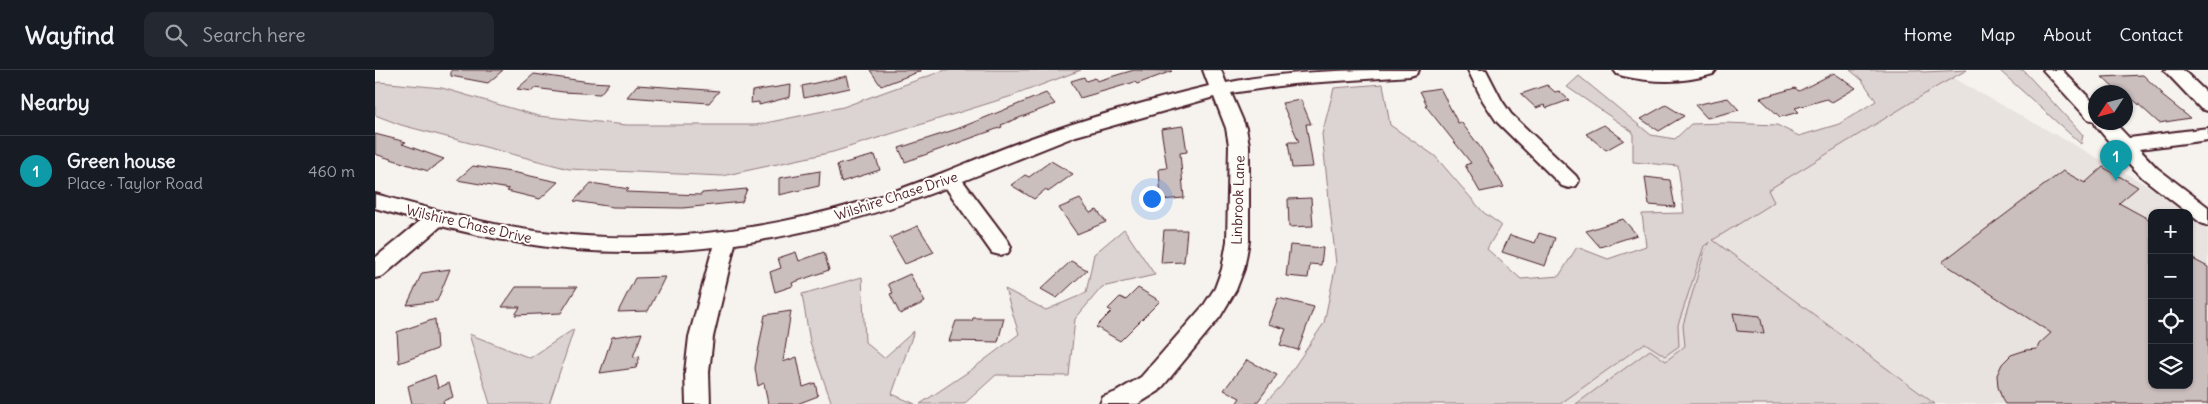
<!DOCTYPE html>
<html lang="en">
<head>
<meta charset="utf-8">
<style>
  :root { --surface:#171b24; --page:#242831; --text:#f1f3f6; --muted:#9ea1a6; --line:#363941; --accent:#a6949b }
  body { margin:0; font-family:Delius,sans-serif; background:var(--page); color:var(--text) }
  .controls { position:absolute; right:15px; bottom:15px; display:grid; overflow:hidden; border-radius:10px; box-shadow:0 1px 4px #0004 }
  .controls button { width:45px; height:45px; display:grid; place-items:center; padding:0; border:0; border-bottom:1px solid var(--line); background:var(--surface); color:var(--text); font:25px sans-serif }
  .compass { position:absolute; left:1713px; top:15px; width:45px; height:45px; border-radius:50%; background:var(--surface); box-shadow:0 1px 4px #0004; rotate:234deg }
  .you { position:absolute; left:776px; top:128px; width:18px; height:18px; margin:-12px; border:4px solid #fff; border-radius:50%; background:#1a73e8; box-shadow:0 0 0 8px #1a73e833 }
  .badge { display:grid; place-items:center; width:32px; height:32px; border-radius:50%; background:var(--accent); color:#fff; font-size:16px; font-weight:700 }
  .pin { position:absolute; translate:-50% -41px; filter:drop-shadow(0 1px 2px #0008) }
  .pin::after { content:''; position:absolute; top:26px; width:18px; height:15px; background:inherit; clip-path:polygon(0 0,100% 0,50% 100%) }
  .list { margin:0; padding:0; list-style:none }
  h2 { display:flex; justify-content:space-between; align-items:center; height:65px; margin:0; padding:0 20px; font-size:21px }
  h2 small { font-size:16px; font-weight:400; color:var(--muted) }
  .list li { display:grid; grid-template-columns:32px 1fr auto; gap:15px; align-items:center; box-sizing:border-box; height:70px; padding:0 20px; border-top:1px solid var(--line) }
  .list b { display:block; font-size:19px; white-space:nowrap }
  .list p { margin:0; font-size:16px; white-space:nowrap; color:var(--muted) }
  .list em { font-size:16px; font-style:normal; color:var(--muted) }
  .icon { flex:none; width:28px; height:28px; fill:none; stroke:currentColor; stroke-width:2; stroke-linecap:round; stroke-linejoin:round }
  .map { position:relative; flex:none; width:1833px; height:334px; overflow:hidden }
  header { display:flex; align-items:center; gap:30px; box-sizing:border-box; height:70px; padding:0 25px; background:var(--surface); border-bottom:1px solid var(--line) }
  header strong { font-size:24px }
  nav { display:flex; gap:28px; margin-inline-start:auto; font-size:18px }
  .search { width:350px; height:45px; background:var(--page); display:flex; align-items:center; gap:12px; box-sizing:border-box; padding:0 18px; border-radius:10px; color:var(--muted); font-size:19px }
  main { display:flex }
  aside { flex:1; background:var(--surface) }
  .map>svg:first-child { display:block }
</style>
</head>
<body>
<header>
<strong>Wayfind</strong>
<div class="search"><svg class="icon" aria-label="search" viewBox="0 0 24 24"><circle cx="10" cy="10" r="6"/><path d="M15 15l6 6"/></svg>Search here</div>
<nav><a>Home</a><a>Map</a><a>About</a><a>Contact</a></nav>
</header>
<main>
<aside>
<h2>Nearby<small></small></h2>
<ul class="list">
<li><span class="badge" style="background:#0f9aa8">1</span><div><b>Green house</b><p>Place · Taylor Road</p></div><em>460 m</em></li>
</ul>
</aside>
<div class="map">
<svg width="1833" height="334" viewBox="0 0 1833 334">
  <rect width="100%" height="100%" fill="#f6f3ef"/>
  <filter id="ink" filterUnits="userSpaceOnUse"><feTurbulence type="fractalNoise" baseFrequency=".02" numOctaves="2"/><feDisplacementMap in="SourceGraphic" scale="10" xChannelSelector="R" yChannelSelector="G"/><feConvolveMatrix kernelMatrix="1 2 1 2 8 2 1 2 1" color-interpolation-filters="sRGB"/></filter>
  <g filter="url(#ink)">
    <path fill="#e9e3e0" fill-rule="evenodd" d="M 1564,0 L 1833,149 L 1833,334 L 1033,334 ZM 1777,143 L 1814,143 L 1814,315 L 1777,315 Z"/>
    <g fill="#dcd4d2" stroke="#937a7e">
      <path d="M 570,0 L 706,0 L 637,26 L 458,82 L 347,106 L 194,99 L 26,55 L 0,45 L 0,13 L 4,12 L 67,18 L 163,46 L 252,55 L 381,55 L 468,37 Z"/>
      <path d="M 1475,0 L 1544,0 L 1548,2 L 1592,0 L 1563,16 L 1393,120 L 1399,132 L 1338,170 L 1560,334 L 1201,334 L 1275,280 L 1291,291 L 1310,276 L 1308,255 L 1330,180 L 1335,172 L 1329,176 L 1303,255 L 1304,276 L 1290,286 L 1270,273 L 1185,334 L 889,334 L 907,315 L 949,253 L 961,194 L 947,64 L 959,18 L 1008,14 L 1015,55 L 1060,86 L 1108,142 L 1126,155 L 1112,179 L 1146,209 L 1184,206 L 1202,177 L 1233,189 L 1271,176 L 1267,144 L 1309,143 L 1303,96 L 1258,92 L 1258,62 L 1192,17 L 1204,6 L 1276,65 L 1300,69 L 1316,54 L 1351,53 L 1402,55 L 1424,66 L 1464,54 L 1501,31 L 1487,10 Z"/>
      <path d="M 1624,0 L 1648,0 L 1708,65 L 1706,74 Z"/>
      <path d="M 749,159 L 780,205 L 727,217 L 700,249 L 694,306 L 621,305 L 589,334 L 545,334 L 596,300 L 644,264 L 630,219 L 671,240 L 711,223 L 719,184 Z"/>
      <path d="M 487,207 L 490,272 L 509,288 L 539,261 L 517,324 L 540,334 L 457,334 L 435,272 L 427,224 Z"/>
      <path d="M 199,259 L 174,334 L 115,334 L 94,264 L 155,288 Z"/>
    </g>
    <g fill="#cbbfbe" stroke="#4a1f2b">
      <path d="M 76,0 L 128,0 L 113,13 L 76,6 Z"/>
      <path d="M 495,0 L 546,0 L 546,1 L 506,16 Z"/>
      <path d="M 759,0 L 797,1 L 762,14 L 760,12 L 705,28 L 696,11 L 709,7 L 711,11 L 720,8 L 722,11 Z"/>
      <path d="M 1459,3 L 1481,18 L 1457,32 L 1452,29 L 1420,38 L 1424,42 L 1405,47 L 1385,28 L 1420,18 L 1424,21 Z"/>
      <path d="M 159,4 L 215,12 L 234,13 L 225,24 L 188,22 L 160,18 L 157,21 L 142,19 Z"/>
      <path d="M 1768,5 L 1788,24 L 1785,24 L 1815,48 L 1784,53 L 1750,22 L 1743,22 L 1727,7 Z"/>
      <path d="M 472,6 L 475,18 L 429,28 L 427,16 Z"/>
      <path d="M 262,15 L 319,19 L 344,21 L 334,33 L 252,27 Z"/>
      <path d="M 416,15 L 415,27 L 384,35 L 384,32 L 376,33 L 377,21 Z"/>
      <path d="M 1172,15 L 1180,22 L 1184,21 L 1194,30 L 1172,38 L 1169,35 L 1161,38 L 1146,24 Z"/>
      <path d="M 1065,18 L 1083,53 L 1086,52 L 1105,77 L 1129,117 L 1105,122 L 1090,95 L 1096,93 L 1050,35 L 1052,35 L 1045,21 Z"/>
      <path d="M 671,23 L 680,34 L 626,55 L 627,57 L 530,92 L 524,78 L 582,59 Z"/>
      <path d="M 1353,28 L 1364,40 L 1332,48 L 1320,35 Z"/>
      <path d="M 926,30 L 936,54 L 931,54 L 938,97 L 917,98 L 913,72 L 924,72 L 907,33 Z"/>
      <path d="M 1291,35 L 1309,46 L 1284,61 L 1266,49 Z"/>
      <path d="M 1229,55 L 1249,70 L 1231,80 L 1211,64 Z"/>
      <path d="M 808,56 L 812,82 L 805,83 L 809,128 L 786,130 L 784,99 L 792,98 L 786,59 Z"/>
      <path d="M 0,64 L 31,72 L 27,74 L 69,89 L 53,101 L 0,84 Z"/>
      <path d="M 500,85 L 505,100 L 466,112 L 462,95 Z"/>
      <path d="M 676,91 L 698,104 L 673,122 L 671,119 L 659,129 L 636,115 L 650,105 L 654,107 Z"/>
      <path d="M 98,96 L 142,103 L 183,112 L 165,129 L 132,121 L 134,119 L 82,110 Z"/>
      <path d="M 1728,97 L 1763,117 L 1744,133 L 1777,151 L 1777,315 L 1814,315 L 1814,187 L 1833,197 L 1833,334 L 1630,334 L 1628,331 L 1623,317 L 1622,305 L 1627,294 L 1636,285 L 1651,280 L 1662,279 L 1664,274 L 1676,263 L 1567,192 L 1688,101 L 1710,113 Z"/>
      <path d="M 445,101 L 444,116 L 404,125 L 404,108 Z"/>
      <path d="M 1270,107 L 1295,110 L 1300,137 L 1274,135 Z"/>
      <path d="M 216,113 L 254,119 L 251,122 L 326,125 L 327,123 L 372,119 L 367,132 L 308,138 L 238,137 L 199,131 Z"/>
      <path d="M 936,128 L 938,156 L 914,157 L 913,129 Z"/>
      <path d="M 705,129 L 715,143 L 722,140 L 731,152 L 702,164 L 684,138 Z"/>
      <path d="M 1248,149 L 1262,165 L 1225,177 L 1211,161 Z"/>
      <path d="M 543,156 L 559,182 L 530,194 L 515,168 Z"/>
      <path d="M 789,160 L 812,160 L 809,192 L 786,193 Z"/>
      <path d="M 1164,163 L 1180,168 L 1170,196 L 1127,182 L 1135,165 L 1160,173 Z"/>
      <path d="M 915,175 L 948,178 L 946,195 L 935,194 L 933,208 L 911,206 Z"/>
      <path d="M 421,182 L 424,191 L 449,182 L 454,200 L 417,213 L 418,216 L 400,222 L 395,202 L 406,198 L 403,188 Z"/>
      <path d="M 696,191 L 712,200 L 682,228 L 666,219 Z"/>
      <path d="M 75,199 L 62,231 L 32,235 L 47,203 Z"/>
      <path d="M 535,204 L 550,232 L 525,244 L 515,224 L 518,223 L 513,214 Z"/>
      <path d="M 290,207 L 273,241 L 243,242 L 260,208 Z"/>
      <path d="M 141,217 L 202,217 L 186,243 L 140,245 L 145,237 L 127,237 Z"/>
      <path d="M 763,218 L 785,231 L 745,271 L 721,257 L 737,241 L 733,239 L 745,227 L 751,230 Z"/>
      <path d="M 903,228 L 939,237 L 923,280 L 905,275 L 911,259 L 893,254 Z"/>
      <path d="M 416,241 L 408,292 L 422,287 L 428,317 L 440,313 L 443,326 L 422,334 L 393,334 L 389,313 L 383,316 L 380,298 L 390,245 Z"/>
      <path d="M 1358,243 L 1385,246 L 1389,263 L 1362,261 Z"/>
      <path d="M 598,248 L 629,248 L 623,272 L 574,271 L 581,251 L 597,251 Z"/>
      <path d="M 60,249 L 62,279 L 24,293 L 22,262 Z"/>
      <path d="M 267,263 L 258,287 L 265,286 L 261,298 L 225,303 L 237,267 Z"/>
      <path d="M 872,290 L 902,305 L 881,334 L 861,334 L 865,328 L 849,320 Z"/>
      <path d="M 60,305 L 63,318 L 74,313 L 78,327 L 68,331 L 69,334 L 37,334 L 33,316 Z"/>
    </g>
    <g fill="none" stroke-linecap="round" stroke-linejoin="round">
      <defs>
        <g id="minor">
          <path d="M 828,0 L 846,0 L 851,13 C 915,0 979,0 1044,0 L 1041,4 L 1035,6 L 918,14 L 856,23 L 871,58 L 874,75 L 874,171 L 869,199 L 861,220 L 845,247 L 784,321 L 763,334 L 725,334 L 728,327 L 741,322 L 766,307 L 829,235 L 840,218 L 847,199 L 852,171 L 854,75 L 851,58 L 839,27 L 701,66 L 588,111 L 633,171 L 636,177 L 633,183 L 625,185 L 617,183 L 571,118 C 503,144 433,164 360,174 L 338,267 L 334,302 L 335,334 L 311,334 L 310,302 L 314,267 L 338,177 C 239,188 163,181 66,156 L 8,206 L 0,208 L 0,188 L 45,151 L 0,138 L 0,124 C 58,139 117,157 177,163 C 280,175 387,161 486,132 C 541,116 594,91 648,71 C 708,49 771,31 834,16 Z"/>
          <path d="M 1093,0 L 1111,0 L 1127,31 L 1136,44 L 1201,106 L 1204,111 L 1201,116 L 1194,118 L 1187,116 L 1122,52 L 1108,31 Z"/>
          <path d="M 1239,0 L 1341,0 L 1338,4 C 1307,13 1280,13 1248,6 L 1242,4 Z"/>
          <path d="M 1668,0 L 1687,0 L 1720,34 L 1720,52 L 1739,52 L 1754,68 L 1833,58 L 1833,70 L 1764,79 L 1782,98 L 1833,137 L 1833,156 L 1826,153 L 1768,108 L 1741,80 L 1721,56 L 1719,51 L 1713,49 Z"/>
          <path d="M 1789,0 L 1808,0 L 1833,24 L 1833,41 L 1826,39 Z"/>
        </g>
      </defs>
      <use href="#minor" stroke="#4a1f2b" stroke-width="4"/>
      <use href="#minor" fill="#fdfcf7" fill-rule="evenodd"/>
    </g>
  </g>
  <g text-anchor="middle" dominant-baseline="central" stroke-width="4" stroke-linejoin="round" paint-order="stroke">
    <g font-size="14" fill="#4a1f2b" stroke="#fdfcf7">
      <text transform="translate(521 126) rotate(-18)">Wilshire Chase Drive</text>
      <text transform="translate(863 130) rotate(-88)">Linbrook Lane</text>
      <text transform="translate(94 154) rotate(13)">Wilshire Chase Drive</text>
    </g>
  </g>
</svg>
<div class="controls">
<button>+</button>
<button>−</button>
<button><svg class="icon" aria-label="locate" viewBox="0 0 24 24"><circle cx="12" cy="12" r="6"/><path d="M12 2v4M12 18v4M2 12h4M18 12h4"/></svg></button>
<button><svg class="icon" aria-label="layers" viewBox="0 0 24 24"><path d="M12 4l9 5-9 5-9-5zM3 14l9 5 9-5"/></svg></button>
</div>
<svg class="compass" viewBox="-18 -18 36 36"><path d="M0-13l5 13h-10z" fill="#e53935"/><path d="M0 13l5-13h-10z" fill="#9ea1a6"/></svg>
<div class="you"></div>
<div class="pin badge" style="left:1741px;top:111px;background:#0f9aa8">1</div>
</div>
</main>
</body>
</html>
